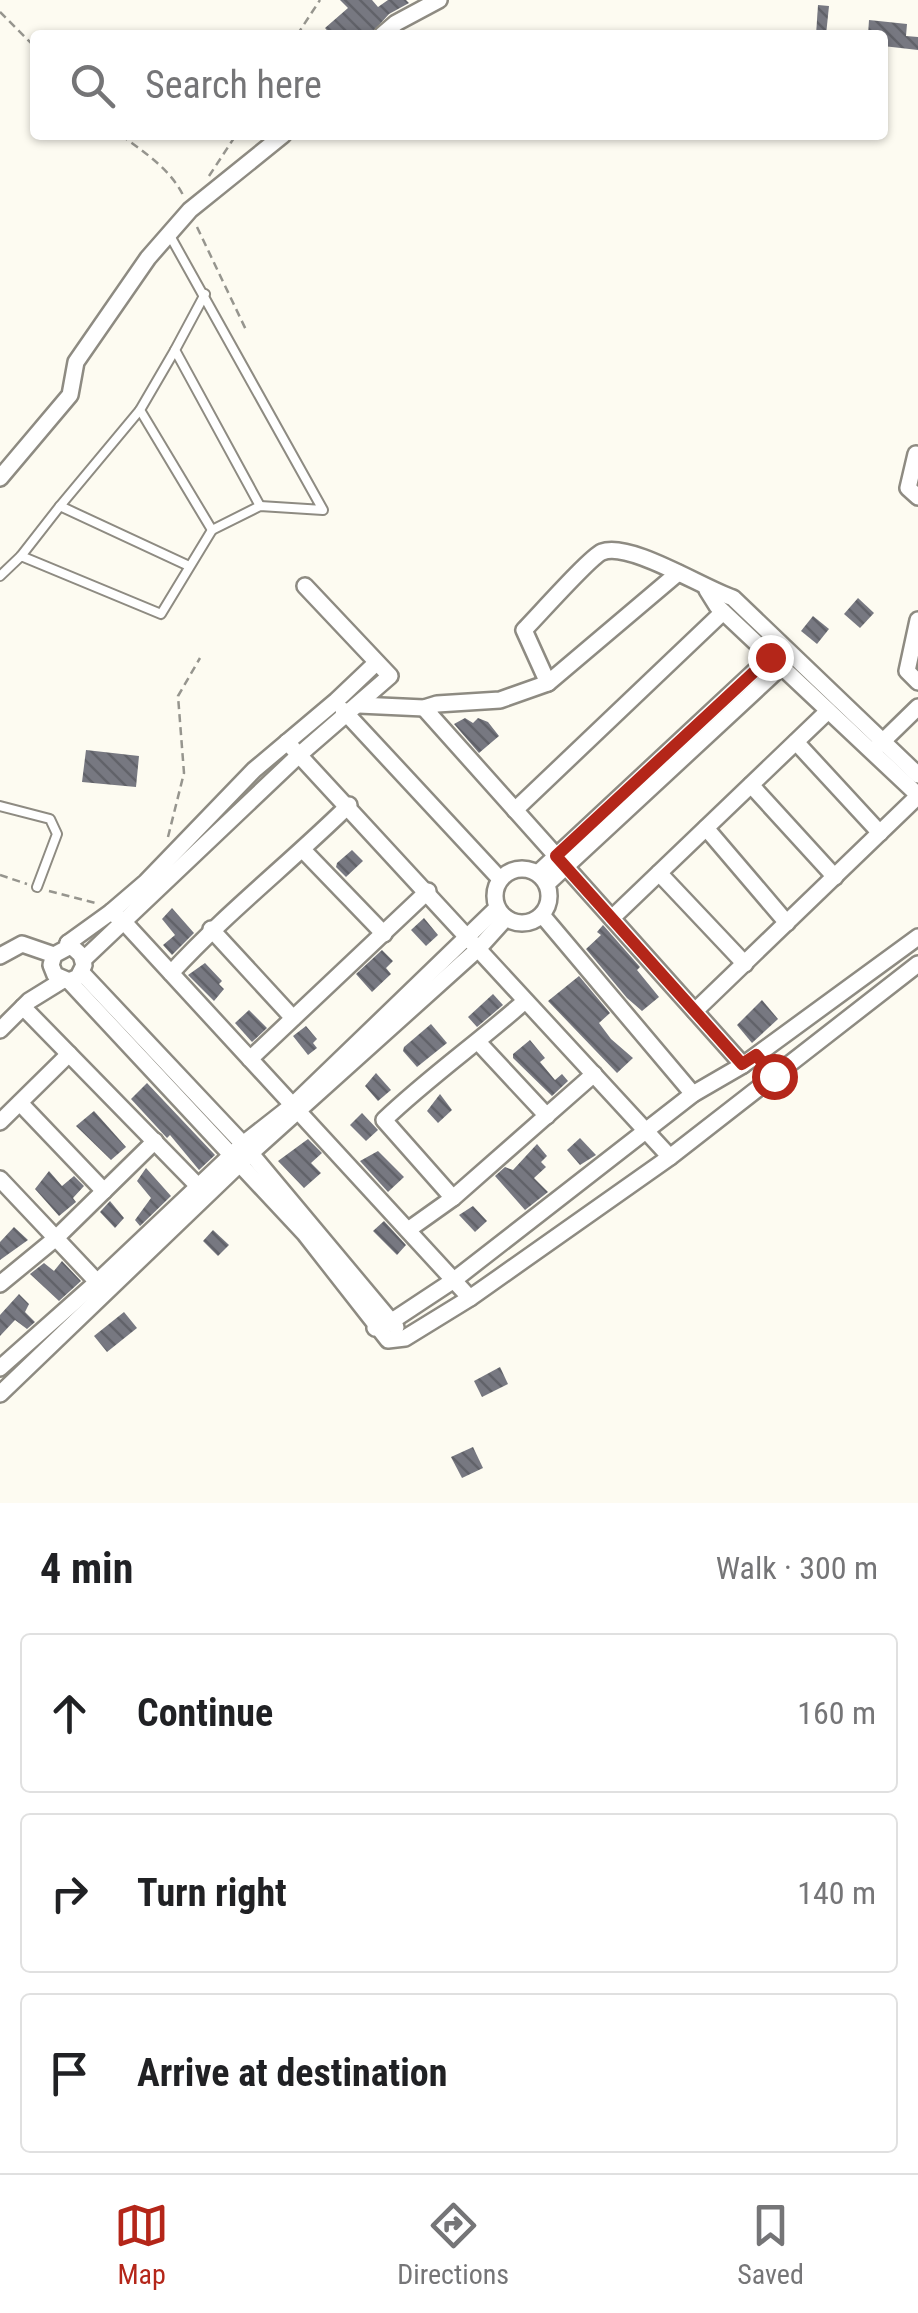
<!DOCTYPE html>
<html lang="en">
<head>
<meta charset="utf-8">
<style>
  :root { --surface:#fff; --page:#f2f2f2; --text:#202124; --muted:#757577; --line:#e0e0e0; --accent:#b42619 }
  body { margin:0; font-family:"Roboto Condensed",sans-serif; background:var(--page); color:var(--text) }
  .stop { position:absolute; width:30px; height:30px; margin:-22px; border:8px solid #b42619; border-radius:50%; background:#fff }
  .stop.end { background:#b42619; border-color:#fff; box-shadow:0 2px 10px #0008 }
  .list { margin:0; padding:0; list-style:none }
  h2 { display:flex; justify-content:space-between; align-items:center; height:130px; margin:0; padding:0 40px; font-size:42px }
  h2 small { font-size:32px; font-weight:400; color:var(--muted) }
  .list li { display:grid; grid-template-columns:65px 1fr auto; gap:30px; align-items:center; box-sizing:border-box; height:160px; margin:0 20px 20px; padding:0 20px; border:2px solid var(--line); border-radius:10px }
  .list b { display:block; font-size:38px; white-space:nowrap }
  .list em { font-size:32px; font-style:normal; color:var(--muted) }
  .icon { flex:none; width:55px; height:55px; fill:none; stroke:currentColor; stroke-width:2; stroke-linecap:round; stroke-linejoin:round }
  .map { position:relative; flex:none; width:918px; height:1503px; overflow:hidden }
  .search { position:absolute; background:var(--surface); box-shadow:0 2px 8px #0004; left:30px; right:30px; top:30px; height:110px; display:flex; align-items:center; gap:25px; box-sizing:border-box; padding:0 35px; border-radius:10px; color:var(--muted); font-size:38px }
  .sheet { height:670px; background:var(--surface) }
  nav { display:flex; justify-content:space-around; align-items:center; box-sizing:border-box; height:140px; border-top:2px solid var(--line); background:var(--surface); font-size:28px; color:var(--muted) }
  nav a { display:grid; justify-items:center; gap:5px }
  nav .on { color:var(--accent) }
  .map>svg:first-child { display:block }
</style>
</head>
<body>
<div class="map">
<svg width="918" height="1503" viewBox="0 0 918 1503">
  <defs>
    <pattern id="building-back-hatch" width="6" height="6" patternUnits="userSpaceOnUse" patternTransform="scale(2.5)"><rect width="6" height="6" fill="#777881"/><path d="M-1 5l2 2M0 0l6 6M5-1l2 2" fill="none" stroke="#616269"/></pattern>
  </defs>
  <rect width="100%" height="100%" fill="#fdfbf1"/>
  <g fill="url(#building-back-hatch)">
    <path d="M 340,0 L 372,0 L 378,7 L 388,0 L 406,0 L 409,3 L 389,14 L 370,35 L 331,35 L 325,28 L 348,8 Z"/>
    <path d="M 818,5 L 829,6 L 826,35 L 816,35 Z"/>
    <path d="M 869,20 L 907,24 L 906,36 L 918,37 L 918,50 L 883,46 L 883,35 L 868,35 Z"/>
    <path d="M 858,598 L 874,613 L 860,628 L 844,614 Z"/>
    <path d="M 813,616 L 829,629 L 817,644 L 801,631 Z"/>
    <path d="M 465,718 L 473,723 L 478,718 L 488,722 L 499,736 L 479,753 L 454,724 Z"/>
    <path d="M 86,750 L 139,756 L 136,787 L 82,782 Z"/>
    <path d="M 352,850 L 363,861 L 346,877 L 336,867 L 337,863 Z"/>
    <path d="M 172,908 L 194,933 L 172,955 L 163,945 L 175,935 L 162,919 Z"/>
    <path d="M 424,918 L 438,935 L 426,946 L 411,930 Z"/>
    <path d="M 603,925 L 640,967 L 637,970 L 659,997 L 642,1011 L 627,998 L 586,949 L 601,935 L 597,932 Z"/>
    <path d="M 382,950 L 393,961 L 386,968 L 391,974 L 372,992 L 356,974 Z"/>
    <path d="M 205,963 L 222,981 L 219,984 L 224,989 L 214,1001 L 188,975 Z"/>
    <path d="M 579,976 L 610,1013 L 599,1023 L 611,1039 L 633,1058 L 617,1073 L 548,1001 Z"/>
    <path d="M 493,994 L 503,1005 L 477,1027 L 468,1017 Z"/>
    <path d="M 762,1000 L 778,1019 L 752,1043 L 737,1025 Z"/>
    <path d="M 249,1010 L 267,1028 L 252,1042 L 235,1023 Z"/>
    <path d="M 431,1024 L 447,1043 L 417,1067 L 403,1051 L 404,1047 Z"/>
    <path d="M 306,1026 L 317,1039 L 313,1043 L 317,1048 L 308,1055 L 293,1036 Z"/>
    <path d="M 530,1040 L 545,1058 L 540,1062 L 555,1080 L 562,1074 L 568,1081 L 552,1096 L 513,1058 L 513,1054 Z"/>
    <path d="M 376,1073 L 391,1090 L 378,1101 L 365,1086 Z"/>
    <path d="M 147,1083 L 215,1155 L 199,1170 L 170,1135 L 167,1138 L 131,1099 Z"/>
    <path d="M 440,1094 L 452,1110 L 438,1123 L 427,1111 Z"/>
    <path d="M 94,1111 L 126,1147 L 111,1160 L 76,1126 Z"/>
    <path d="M 362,1113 L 378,1130 L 366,1141 L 350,1125 Z"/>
    <path d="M 580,1138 L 596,1155 L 580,1165 L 567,1150 Z"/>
    <path d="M 308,1139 L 322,1153 L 311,1163 L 321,1173 L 304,1188 L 278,1161 Z"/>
    <path d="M 537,1144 L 547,1156 L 541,1162 L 546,1167 L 534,1178 L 548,1192 L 525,1210 L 495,1176 L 505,1167 L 513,1170 Z"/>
    <path d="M 378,1151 L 404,1177 L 388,1192 L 360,1161 Z"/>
    <path d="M 146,1168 L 171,1196 L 140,1226 L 135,1220 L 151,1198 L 137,1181 Z"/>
    <path d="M 49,1171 L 62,1186 L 74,1176 L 84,1186 L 73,1198 L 76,1202 L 59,1216 L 35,1189 Z"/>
    <path d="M 110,1201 L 124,1218 L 115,1228 L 100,1212 Z"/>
    <path d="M 473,1206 L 487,1221 L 475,1232 L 459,1215 Z"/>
    <path d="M 384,1221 L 406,1245 L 397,1255 L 373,1231 Z"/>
    <path d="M 14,1227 L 28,1240 L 0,1260 L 0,1242 Z"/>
    <path d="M 213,1230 L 229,1245 L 218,1256 L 203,1241 Z"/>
    <path d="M 62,1261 L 81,1281 L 59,1301 L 30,1274 L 44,1263 L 54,1271 Z"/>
    <path d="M 19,1294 L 29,1304 L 25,1312 L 35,1322 L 27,1329 L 15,1320 L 0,1336 L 0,1315 Z"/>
    <path d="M 124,1312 L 137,1328 L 107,1352 L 94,1336 Z"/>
    <path d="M 500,1367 L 508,1384 L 482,1397 L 474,1381 Z"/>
    <path d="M 473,1447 L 483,1468 L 462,1478 L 451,1457 Z"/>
  </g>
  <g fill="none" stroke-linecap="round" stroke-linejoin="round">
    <defs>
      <g id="service">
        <path d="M 205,294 L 175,350 L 260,506"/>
        <path d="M 175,350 L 140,410 L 212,530"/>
        <path d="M 140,410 L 60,506 L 189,566"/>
        <path d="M 21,556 L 60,506"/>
        <path d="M 0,576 L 21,556 L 161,614 L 212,530 L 260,506 L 323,510 L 169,234"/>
        <path d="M 0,806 L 50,819 L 57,834 L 37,887"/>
      </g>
      <g id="minor">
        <path d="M 382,35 L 396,23 L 439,0"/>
        <path d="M 916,454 L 908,488 L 918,497"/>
        <path d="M 0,478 L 70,395 L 76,362 L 148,258 L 190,210 L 283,135"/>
        <path d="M 707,590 L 717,606 L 918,795"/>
        <path d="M 918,620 L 907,671 L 918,682"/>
        <path d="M 548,683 L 524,630 C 537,617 590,557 602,552 C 629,541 703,588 733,598 L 918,775"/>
        <path d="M 359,705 L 424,708 L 437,704 L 500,700 L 548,683 L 678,573"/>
        <path d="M 424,708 L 743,1065"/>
        <path d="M 343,710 L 500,879"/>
        <path d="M 287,742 L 670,1157"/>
        <path d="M 796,742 L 880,833"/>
        <path d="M 878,746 L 918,707"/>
        <path d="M 751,785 L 835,877"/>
        <path d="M 515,810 L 723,612"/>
        <path d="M 706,828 L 787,923"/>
        <path d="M 303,850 L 384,934"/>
        <circle cx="522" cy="896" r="27"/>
        <path d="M 538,873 L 770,657"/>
        <path d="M 659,873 L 745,964"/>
        <path d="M 547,884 L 781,667"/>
        <path d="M 111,912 L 124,922 L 470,1298"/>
        <path d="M 542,915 L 693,1094"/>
        <path d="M 612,918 L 828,711"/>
        <path d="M 211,929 L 293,1018"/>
        <path d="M 68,943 L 111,912 L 146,882 L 254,770 L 336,701 L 376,663"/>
        <path d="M 68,943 L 81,955 L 84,965 L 78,977 L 69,981 L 55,975 L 51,965 L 54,955 L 67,948 Z"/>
        <path d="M 0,956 L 22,944 L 54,955"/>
        <path d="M 83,960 L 299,755 L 390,676 L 305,586"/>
        <path d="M 82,973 L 243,1144 L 396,1327"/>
        <path d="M 171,973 C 226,913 290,863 349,805"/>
        <path d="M 69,981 L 305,1234 L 388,1340 L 405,1338 L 470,1298 L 670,1157 L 918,964"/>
        <path d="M 23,1007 L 198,1186"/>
        <path d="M 695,1011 L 918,796"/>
        <path d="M 0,1030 L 29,1001 L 63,980"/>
        <path d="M 479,1043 L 547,1116"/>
        <path d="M 250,1059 L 428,891"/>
        <path d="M 20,1103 L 104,1191"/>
        <path d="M 0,1122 L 69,1054"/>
        <path d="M 0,1179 L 102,1287"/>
        <path d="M 453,1198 L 384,1120 C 429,1077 479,1042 525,1001"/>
        <path d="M 408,1230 L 453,1198 L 594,1074"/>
        <path d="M 0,1284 L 56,1238 L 155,1141"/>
        <path d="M 375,1328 L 392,1321 L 454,1280 L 693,1094 L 743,1065 L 918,937"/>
        <path d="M 0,1368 L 97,1282 L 243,1144 L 294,1104 L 497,908"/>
        <path d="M 0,1394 L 250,1154 L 478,949 L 506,918"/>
      </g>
    </defs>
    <use href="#service" stroke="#8e8b82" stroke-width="12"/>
    <use href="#minor" stroke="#8e8b82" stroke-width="20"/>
    <g stroke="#96958e" stroke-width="2.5" stroke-dasharray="8 5" stroke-linecap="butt">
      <path d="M 0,12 L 35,47"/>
      <path d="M 297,35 L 320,0"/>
      <path d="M 121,135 C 144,152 170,169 183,195"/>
      <path d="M 209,176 L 236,135"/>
      <path d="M 197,227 L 247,332"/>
      <path d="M 168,837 L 184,773 L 178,696 L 200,658"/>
      <path d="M 0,875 L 27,884"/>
      <path d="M 49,891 L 99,904"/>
    </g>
    <use href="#service" stroke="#fff" stroke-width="8"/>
    <use href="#minor" stroke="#fff" stroke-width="15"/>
  </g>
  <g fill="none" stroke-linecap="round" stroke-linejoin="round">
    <path stroke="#b42619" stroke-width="12" d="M 770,657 L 556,856 L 742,1064 L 756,1055 L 774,1076"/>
  </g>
</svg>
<div class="stop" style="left:774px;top:1076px"></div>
<div class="stop end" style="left:770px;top:657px"></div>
<div class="search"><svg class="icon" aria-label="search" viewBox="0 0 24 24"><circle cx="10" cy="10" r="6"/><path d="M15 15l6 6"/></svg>Search here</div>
</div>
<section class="sheet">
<h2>4 min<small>Walk · 300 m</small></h2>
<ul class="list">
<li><svg class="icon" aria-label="ahead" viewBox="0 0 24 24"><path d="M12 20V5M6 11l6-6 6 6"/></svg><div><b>Continue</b></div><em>160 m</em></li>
<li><svg class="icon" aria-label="right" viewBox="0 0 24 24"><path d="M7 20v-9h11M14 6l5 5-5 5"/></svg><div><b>Turn right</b></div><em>140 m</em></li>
<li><svg class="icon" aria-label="arrive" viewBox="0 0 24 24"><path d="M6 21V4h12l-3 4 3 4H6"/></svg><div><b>Arrive at destination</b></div></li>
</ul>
</section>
<nav>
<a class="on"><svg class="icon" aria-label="map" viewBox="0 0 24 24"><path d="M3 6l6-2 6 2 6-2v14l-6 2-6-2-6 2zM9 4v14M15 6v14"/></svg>Map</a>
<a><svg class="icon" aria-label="directions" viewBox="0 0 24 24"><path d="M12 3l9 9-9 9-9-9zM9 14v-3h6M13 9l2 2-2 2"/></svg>Directions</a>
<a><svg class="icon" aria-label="saved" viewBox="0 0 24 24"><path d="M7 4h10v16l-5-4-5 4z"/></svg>Saved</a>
</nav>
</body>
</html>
